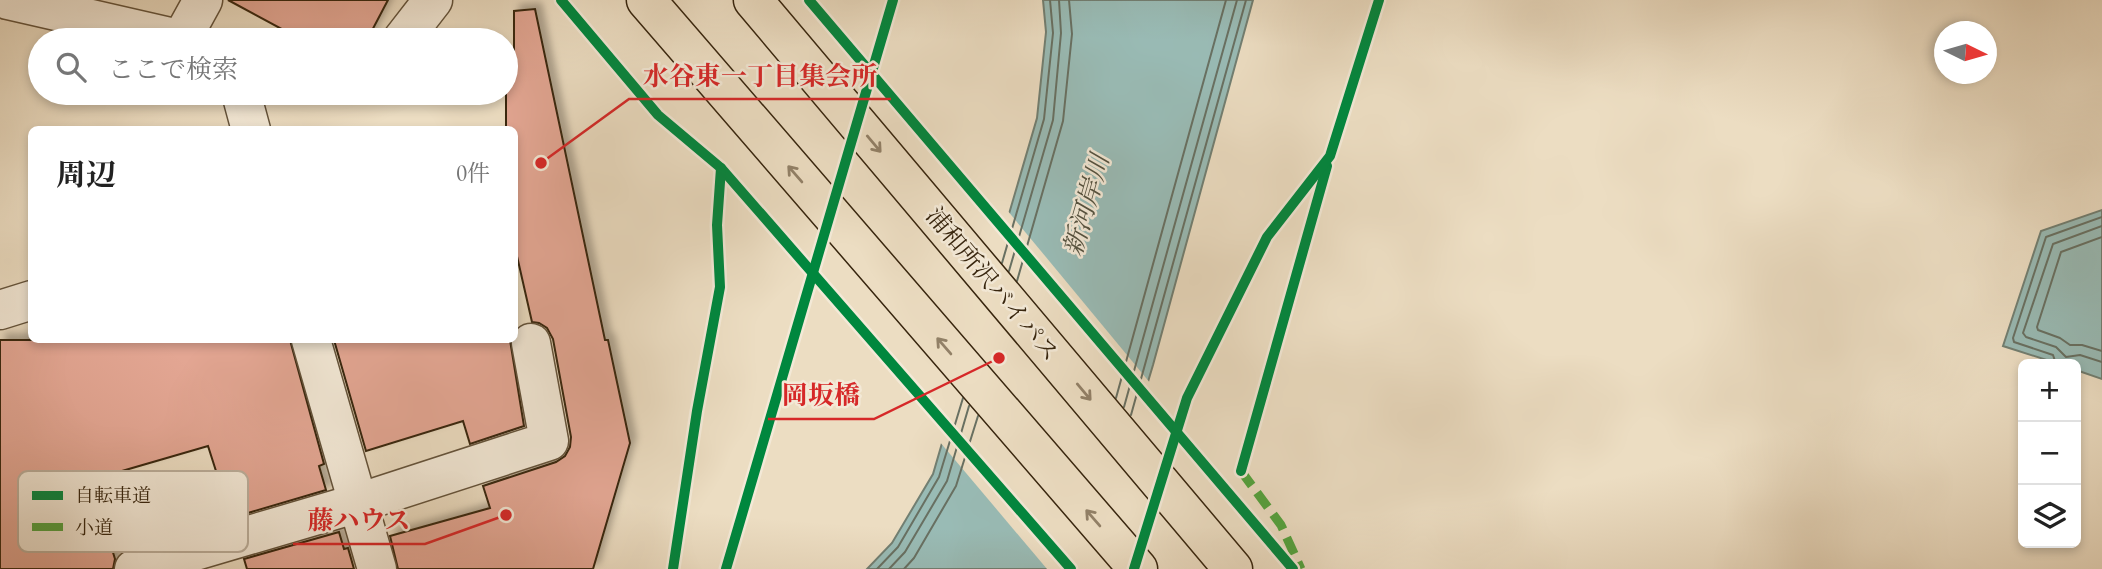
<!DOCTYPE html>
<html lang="ja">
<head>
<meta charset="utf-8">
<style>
  :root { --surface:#fff; --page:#f2f2f2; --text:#222; --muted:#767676; --line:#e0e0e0 }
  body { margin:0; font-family:"EB Garamond","Noto Serif JP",serif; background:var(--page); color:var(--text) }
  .controls { position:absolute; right:21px; bottom:21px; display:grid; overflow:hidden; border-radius:10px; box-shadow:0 4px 10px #0003 }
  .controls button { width:63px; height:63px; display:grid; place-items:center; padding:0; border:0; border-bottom:2px solid var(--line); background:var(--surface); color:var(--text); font:35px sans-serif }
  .compass { position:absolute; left:1934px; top:21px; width:63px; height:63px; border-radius:50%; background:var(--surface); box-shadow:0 4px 10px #0003; rotate:95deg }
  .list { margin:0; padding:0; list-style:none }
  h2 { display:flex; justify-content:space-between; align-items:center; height:91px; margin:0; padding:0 28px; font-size:30px }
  h2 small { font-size:23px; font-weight:400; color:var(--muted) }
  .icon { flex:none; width:38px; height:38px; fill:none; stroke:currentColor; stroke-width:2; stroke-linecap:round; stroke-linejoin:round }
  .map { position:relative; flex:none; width:2102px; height:569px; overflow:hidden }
  .search { position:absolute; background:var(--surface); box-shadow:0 4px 10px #0003; left:28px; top:28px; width:490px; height:77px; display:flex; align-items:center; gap:18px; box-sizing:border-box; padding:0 24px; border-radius:38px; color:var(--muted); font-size:26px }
  .panel { position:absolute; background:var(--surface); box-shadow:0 4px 10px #0003; left:28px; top:126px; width:490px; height:217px; border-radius:10px }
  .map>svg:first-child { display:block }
</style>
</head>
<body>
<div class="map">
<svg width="2102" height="569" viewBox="0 0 2102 569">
  <defs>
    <filter id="shadow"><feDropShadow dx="6" dy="-6" stdDeviation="3.5" flood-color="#0004"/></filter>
  </defs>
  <rect width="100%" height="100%" fill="#ecddc2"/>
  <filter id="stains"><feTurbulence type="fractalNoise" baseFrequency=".00286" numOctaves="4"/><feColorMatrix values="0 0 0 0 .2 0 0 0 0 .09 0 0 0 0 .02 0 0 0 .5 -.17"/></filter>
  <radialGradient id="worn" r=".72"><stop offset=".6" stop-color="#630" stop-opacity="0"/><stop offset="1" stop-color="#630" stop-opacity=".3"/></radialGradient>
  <g fill="#99bbb5" stroke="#727f72" stroke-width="2">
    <path d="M 1043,0 L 1253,0 L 1153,365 L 1092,569 L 867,569 L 892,543 L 933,474 L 1037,118 L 1046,32 Z"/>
    <path d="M 2102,210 L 2102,379 L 2076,370 L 2076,364 L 2059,364 L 2003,346 L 2041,231 Z"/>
  </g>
  <path fill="#ecddc2" d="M 1007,210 L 1151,384 L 1095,569 L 1047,569 L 939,441 Z"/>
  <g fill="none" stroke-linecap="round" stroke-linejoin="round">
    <g stroke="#687062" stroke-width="2">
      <path d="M 2102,226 L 2053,244 L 2023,333 L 2026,337 L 2056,347 L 2066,357 L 2080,355 L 2102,362"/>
      <path d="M 2102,237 L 2061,252 L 2037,327 L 2038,330 L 2060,338 L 2070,345 L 2082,345 L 2102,351"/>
      <path d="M 1002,263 L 1044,119 L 1053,33 L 1050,0"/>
      <path d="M 1009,271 L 1053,120 L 1061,33 L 1059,0"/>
      <path d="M 1017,281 L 1063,121 L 1072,34 L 1069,0"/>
      <path d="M 2056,364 L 2053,355 L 2014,342 L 2013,338 L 2046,237 L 2102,217"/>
      <path d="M 1116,398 L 1226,0"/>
      <path d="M 1124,407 L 1237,0"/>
      <path d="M 1131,415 L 1246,0"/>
      <path d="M 877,569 L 898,547 L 939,477 L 963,398"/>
      <path d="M 889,569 L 905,552 L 947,481 L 969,406"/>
      <path d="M 904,569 L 914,558 L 956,486 L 978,416"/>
    </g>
  </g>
  <g fill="#e3a693" stroke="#37250e" stroke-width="2" filter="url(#shadow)">
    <path d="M 228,0 L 388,0 L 367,40 L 302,40 Z"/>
    <path d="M 535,9 L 605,340 L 608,340 L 630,443 L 593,569 L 398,569 L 390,536 L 490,508 L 483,486 L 556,462 L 565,456 L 570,447 L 571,437 L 553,339 L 547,328 L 539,323 L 532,322 L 514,243 L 514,130 L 506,130 L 506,78 L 514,76 L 514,11 Z"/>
    <path d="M 0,340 L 290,340 L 324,464 L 319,466 L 326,490 L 231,518 L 208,446 L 91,480 L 115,559 L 113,569 L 0,569 Z"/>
    <path d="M 334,340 L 510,340 L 524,426 L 470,444 L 463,421 L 366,451 Z"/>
    <path d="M 339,532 L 344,549 L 348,548 L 354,569 L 247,569 L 244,559 Z"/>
  </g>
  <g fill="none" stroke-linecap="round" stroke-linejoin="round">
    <defs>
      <g id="minor">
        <path d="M 8,0 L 183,40"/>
        <path d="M 181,40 L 203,0"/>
        <path d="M 402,40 L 433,0"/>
        <path d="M 241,93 L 251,130"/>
        <path d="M 0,310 L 32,300"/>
        <path d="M 311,340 L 377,569"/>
        <path d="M 134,569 L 358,503 L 549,441 L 531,343"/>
      </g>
      <g id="trunk">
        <path d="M 646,0 L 1138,569"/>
        <path d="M 753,0 L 1233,569"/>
      </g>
    </defs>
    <use href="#minor" stroke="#64533b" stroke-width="41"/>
    <use href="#trunk" stroke="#37250e" stroke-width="41"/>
    <use href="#minor" stroke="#f3e9d7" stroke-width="38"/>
    <use href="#trunk" stroke="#ecddc2" stroke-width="38"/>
    <path stroke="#53a33e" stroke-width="9" stroke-dasharray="18 9" stroke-linecap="butt" d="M 1241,471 L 1281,525 L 1301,569"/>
    <defs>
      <g id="cycleway">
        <path d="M 561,0 L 658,115 L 721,168 L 1071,569"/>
        <path d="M 809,0 L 1293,569"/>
        <path d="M 1241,471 L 1327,166"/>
        <path d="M 673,569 L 697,411 L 720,287 L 717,225 L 721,168"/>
        <path d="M 726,569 L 893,0"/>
        <path d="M 1134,569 L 1187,398 L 1267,237 L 1330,156 L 1379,0"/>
      </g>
    </defs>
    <use href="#cycleway" stroke="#f3e9d7" stroke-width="15"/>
    <use href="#cycleway" stroke="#00873e" stroke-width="10"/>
  </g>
  <defs><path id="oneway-shaft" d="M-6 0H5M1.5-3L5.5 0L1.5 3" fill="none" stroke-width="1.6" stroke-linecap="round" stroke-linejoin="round" transform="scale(1.75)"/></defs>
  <g stroke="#928168">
    <use href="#oneway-shaft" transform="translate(874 144) rotate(50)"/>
    <use href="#oneway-shaft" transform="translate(795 174) rotate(-131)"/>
    <use href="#oneway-shaft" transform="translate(944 346) rotate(-131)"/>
    <use href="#oneway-shaft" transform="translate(1084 392) rotate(50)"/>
    <use href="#oneway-shaft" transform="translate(1093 518) rotate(-131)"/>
  </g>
  <g text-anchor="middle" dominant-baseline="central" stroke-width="5" stroke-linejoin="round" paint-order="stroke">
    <g font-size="24" fill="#37250e" stroke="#f3e9d7">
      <text transform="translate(993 284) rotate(50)">浦和所沢バイパス</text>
    </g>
    <g font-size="26" font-style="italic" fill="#545240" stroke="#f3e9d7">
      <text transform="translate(1086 205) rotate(-74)">新河岸川</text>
    </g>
  </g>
  <rect x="18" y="471" width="230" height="81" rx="10" fill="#f3e9d7" stroke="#bbae9b" stroke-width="2"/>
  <rect x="32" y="491" width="31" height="9" fill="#00873e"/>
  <rect x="32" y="523" width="31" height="8" fill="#53a33e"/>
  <g font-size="19" fill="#37250e">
    <text x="75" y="502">自転車道</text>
    <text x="75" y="534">小道</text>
  </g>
  <path fill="none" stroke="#d62828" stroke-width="2.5" d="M541 163L629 99H891M999 358L874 419H768M506 515L425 544H293"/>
  <g fill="#d62828" stroke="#f3e9d7" stroke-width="2.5">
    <circle cx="541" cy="163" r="7"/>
    <circle cx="999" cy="358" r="7"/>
    <circle cx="506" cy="515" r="7"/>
  </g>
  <g font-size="26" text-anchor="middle" font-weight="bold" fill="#d62828" stroke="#f3e9d7" stroke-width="5" stroke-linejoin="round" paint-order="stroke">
    <text x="760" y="85">水谷東一丁目集会所</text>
    <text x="821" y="404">岡坂橋</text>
    <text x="359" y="529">藤ハウス</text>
  </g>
  <rect width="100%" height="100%" filter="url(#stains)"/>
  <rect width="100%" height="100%" fill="url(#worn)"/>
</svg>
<div class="controls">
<button>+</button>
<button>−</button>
<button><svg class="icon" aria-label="layers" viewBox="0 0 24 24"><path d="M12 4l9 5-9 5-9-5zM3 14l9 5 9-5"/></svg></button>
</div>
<svg class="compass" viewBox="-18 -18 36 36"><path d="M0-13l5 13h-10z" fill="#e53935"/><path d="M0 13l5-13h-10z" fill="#767676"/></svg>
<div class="search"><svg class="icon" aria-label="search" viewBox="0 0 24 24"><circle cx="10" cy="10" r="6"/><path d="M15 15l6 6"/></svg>ここで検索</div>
<section class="panel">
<h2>周辺<small>0件</small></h2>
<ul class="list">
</ul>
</section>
</div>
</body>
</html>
